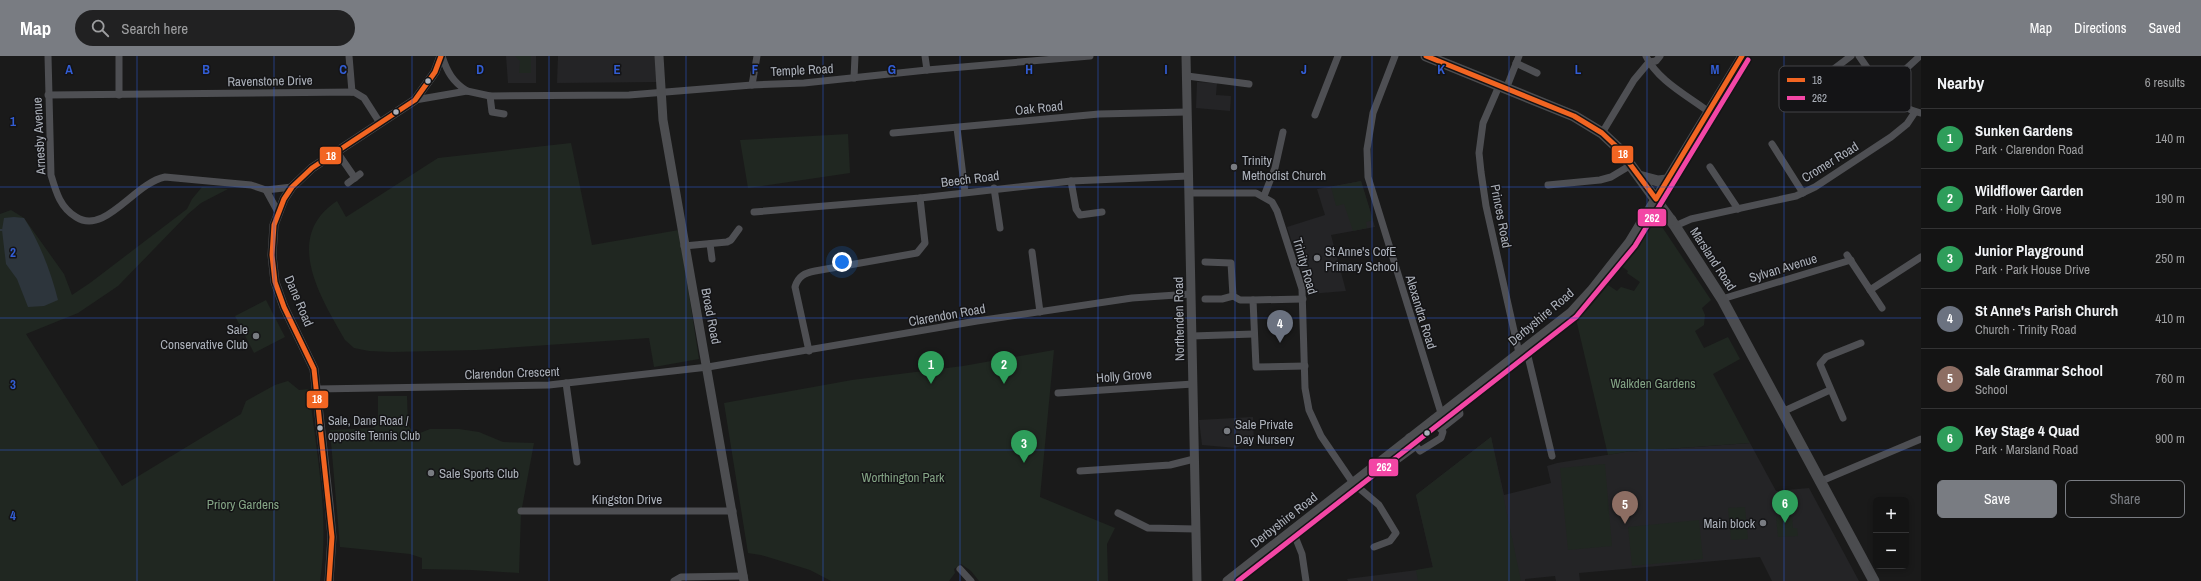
<!DOCTYPE html>
<html lang="en">
<head>
<meta charset="utf-8">
<style>
  :root { --surface:#141414; --page:#212122; --text:#f1f3f6; --muted:#9d9ea0; --line:#333334; --accent:#797c82 }
  body { margin:0; font-family:"Archivo Narrow",sans-serif; background:var(--page); color:var(--text) }
  .controls { position:absolute; right:12px; bottom:12px; display:grid; overflow:hidden; border-radius:6px; box-shadow:0 2px 6px #0003 }
  .controls button { width:36px; height:36px; display:grid; place-items:center; padding:0; border:0; border-bottom:1px solid var(--line); background:var(--surface); color:var(--text); font:20px sans-serif }
  .you { position:absolute; left:842px; top:206px; width:14px; height:14px; margin:-10px; border:3px solid #fff; border-radius:50%; background:#1a73e8; box-shadow:0 0 0 6px #1a73e833 }
  .badge { display:grid; place-items:center; width:26px; height:26px; border-radius:50%; background:var(--accent); color:#fff; font-size:13px; font-weight:700 }
  .pin { position:absolute; translate:-50% -33px; filter:drop-shadow(0 1px 2px #0008) }
  .pin::after { content:''; position:absolute; top:21px; width:14px; height:12px; background:inherit; clip-path:polygon(0 0,100% 0,50% 100%) }
  .list { margin:0; padding:0; list-style:none }
  h2 { display:flex; justify-content:space-between; align-items:center; height:52px; margin:0; padding:0 16px; font-size:17px }
  h2 small { font-size:13px; font-weight:400; color:var(--muted) }
  .list li { display:grid; grid-template-columns:26px 1fr auto; gap:12px; align-items:center; box-sizing:border-box; height:60px; padding:0 16px; border-top:1px solid var(--line) }
  .list b { display:block; font-size:15px; white-space:nowrap }
  .list p { margin:0; font-size:13px; white-space:nowrap; color:var(--muted) }
  .list em { font-size:13px; font-style:normal; color:var(--muted) }
  .actions { display:flex; gap:8px; padding:12px 16px }
  .actions a { flex:1; padding:9px 0; border:1px solid var(--accent); border-radius:6px; text-align:center; font-size:14px; color:var(--accent) }
  .actions .main { background:var(--accent); color:#fff }
  .icon { flex:none; width:22px; height:22px; fill:none; stroke:currentColor; stroke-width:2; stroke-linecap:round; stroke-linejoin:round }
  .map { position:relative; flex:none; width:1921px; height:525px; overflow:hidden }
  header { display:flex; align-items:center; gap:24px; box-sizing:border-box; height:56px; padding:0 20px; background:var(--accent); color:#fff }
  header strong { font-size:19px }
  nav { display:flex; gap:22px; margin-inline-start:auto; font-size:14px }
  .search { width:280px; height:36px; background:var(--page); display:flex; align-items:center; gap:10px; box-sizing:border-box; padding:0 14px; border-radius:22px; color:var(--muted); font-size:15px }
  main { display:flex }
  aside { flex:1; background:var(--surface) }
  .map>svg:first-child { display:block }
</style>
</head>
<body>
<header>
<strong>Map</strong>
<div class="search"><svg class="icon" aria-label="search" viewBox="0 0 24 24"><circle cx="10" cy="10" r="6"/><path d="M15 15l6 6"/></svg>Search here</div>
<nav><a>Map</a><a>Directions</a><a>Saved</a></nav>
</header>
<main>
<div class="map">
<svg width="1921" height="525" viewBox="0 0 1921 525">
  <rect width="100%" height="100%" fill="#1a1a1a"/>
  <g fill="#242426">
    <path d="M 506,0 L 536,0 L 536,27 L 508,27 Z"/>
    <path d="M 558,0 L 657,0 L 657,26 L 557,27 Z"/>
    <path d="M 1197,26 L 1217,27 L 1216,39 L 1231,40 L 1230,55 L 1196,52 Z"/>
    <path d="M 1361,125 L 1375,171 L 1331,179 L 1346,235 L 1309,238 L 1287,171 L 1325,159 L 1317,133 Z"/>
    <path d="M 1253,361 L 1254,387 L 1241,389 L 1236,392 L 1202,389 L 1199,364 Z"/>
    <path d="M 1491,381 L 1504,439 L 1551,427 L 1547,410 L 1557,407 L 1625,396 L 1750,387 L 1776,435 L 1809,432 L 1859,525 L 1772,525 L 1760,501 L 1579,517 L 1580,525 L 1556,525 L 1555,520 L 1525,523 L 1525,525 L 1348,525 L 1347,523 L 1433,512 L 1416,439 Z"/>
  </g>
  <g fill="#202721">
    <path d="M 515,0 L 531,0 L 531,17 L 519,17 L 520,5 Z"/>
    <path d="M 848,78 L 850,117 L 748,132 L 740,84 Z"/>
    <path d="M 571,87 L 592,189 L 679,174 L 699,303 L 654,311 L 649,282 L 477,294 L 392,296 L 369,295 L 354,292 L 345,284 C 321,242 282,181 337,145 L 346,161 L 438,102 Z"/>
    <path d="M 1361,125 L 1373,164 L 1366,166 L 1367,172 L 1353,175 L 1344,148 L 1336,150 L 1331,131 Z"/>
    <path d="M 202,131 L 228,133 L 201,147 L 188,158 L 118,230 L 78,257 L 26,278 L 122,430 L 241,358 L 246,345 L 275,329 L 288,325 L 299,334 L 309,333 C 316,394 330,463 320,525 L 0,525 L 0,158 L 11,154 L 24,162 L 64,218 L 72,239 L 90,227 L 187,153 L 192,143 Z"/>
    <path d="M 1651,165 L 1660,168 L 1711,244 L 1702,252 L 1705,259 L 1704,269 L 1695,275 L 1704,292 L 1728,281 L 1740,303 L 1713,318 L 1750,387 L 1625,396 L 1608,399 L 1576,263 L 1588,253 L 1608,229 L 1617,235 L 1621,231 L 1634,235 L 1640,226 L 1627,217 L 1628,215 L 1620,209 L 1645,168 Z"/>
    <path d="M 266,244 L 285,281 L 254,297 L 235,260 Z"/>
    <path d="M 1054,294 L 1040,441 L 1115,472 L 1107,488 L 1108,525 L 979,525 L 971,515 L 961,508 L 954,513 L 955,517 L 949,525 L 831,525 L 810,514 L 761,499 L 748,497 L 724,347 L 852,324 L 963,310 Z"/>
    <path d="M 378,340 L 407,340 L 408,369 L 415,379 L 430,373 L 459,373 L 479,376 L 503,386 L 534,387 L 521,457 L 519,517 L 471,514 L 422,513 L 422,502 L 410,498 L 340,491 L 330,374 L 373,372 L 378,368 Z"/>
    <path d="M 1491,381 L 1521,525 L 1418,525 L 1416,514 L 1433,511 L 1416,439 Z"/>
    <path d="M 1605,408 L 1612,490 L 1568,494 L 1560,412 Z"/>
    <path d="M 1745,451 L 1748,483 L 1731,484 L 1728,452 Z"/>
    <path d="M 1792,460 L 1793,472 L 1797,472 L 1798,480 L 1778,481 L 1776,461 Z"/>
    <path d="M 1699,464 L 1703,503 L 1632,510 L 1628,471 Z"/>
  </g>
  <path fill="#2d353c" d="M 14,161 L 24,162 C 40,187 51,216 58,244 L 44,250 L 28,251 L 17,223 L 6,208 L 2,174 L 4,162 Z"/>
  <g fill="none" stroke-linecap="round" stroke-linejoin="round">
    <path stroke="#2d353c" stroke-width="2" d="M 0,174 L 2,174"/>
    <g stroke="#4e4f53" stroke-width="7">
      <path d="M 48,0 L 51,119 C 56,136 60,151 76,161 C 105,180 134,127 165,121 L 251,129 L 266,134 L 292,131"/>
      <path d="M 119,0 L 119,39"/>
      <path d="M 349,0 L 352,36"/>
      <path d="M 442,0 C 447,16 453,26 467,35"/>
      <path d="M 925,0 L 927,14"/>
      <path d="M 1395,0 L 1373,57 L 1367,93 L 1368,121 L 1441,357"/>
      <path d="M 1646,0 C 1657,24 1688,40 1709,56"/>
      <path d="M 1859,0 C 1875,23 1892,51 1921,57"/>
      <path d="M 1649,6 L 1656,5 L 1660,0"/>
      <path d="M 1516,7 L 1537,17"/>
      <path d="M 1187,20 L 1249,28"/>
      <path d="M 854,22 L 855,0"/>
      <path d="M 752,29 L 757,0"/>
      <path d="M 1499,30 L 1483,67 L 1479,97 L 1481,116 L 1486,150 L 1519,297"/>
      <path d="M 1506,33 L 1519,0"/>
      <path d="M 1884,33 L 1920,0"/>
      <path d="M 48,39 L 354,36 L 364,42 L 380,67"/>
      <path d="M 490,40 L 492,56 L 504,58"/>
      <path d="M 1803,42 L 1810,31 L 1851,0"/>
      <path d="M 415,44 L 467,35 L 490,40 L 629,39 L 752,29 L 804,27 L 927,14 L 1090,0"/>
      <path d="M 1315,59 L 1338,0"/>
      <path d="M 957,72 L 965,136"/>
      <path d="M 893,77 L 1099,58 L 1187,56"/>
      <path d="M 1602,77 L 1634,24 L 1649,6"/>
      <path d="M 1772,88 L 1803,137"/>
      <path d="M 337,96 L 355,122"/>
      <path d="M 1710,111 L 1738,153"/>
      <path d="M 1071,125 L 1076,153 L 1080,159 L 1102,156"/>
      <path d="M 348,127 L 360,118"/>
      <path d="M 1548,129 L 1600,124 L 1611,121 L 1631,109"/>
      <path d="M 994,132 L 1000,172"/>
      <path d="M 266,134 L 278,156"/>
      <path d="M 1189,137 L 1256,137 L 1272,146 L 1277,155 L 1302,233 L 1305,332 L 1309,354 L 1321,380 L 1353,427 L 1379,449 L 1396,477 L 1390,485 L 1374,491"/>
      <path d="M 1264,140 L 1275,112 L 1283,76"/>
      <path d="M 754,156 L 920,142 L 1071,125 L 1188,120"/>
      <path d="M 1675,170 L 1691,163 L 1796,140 L 1815,131 L 1891,81 L 1907,68 L 1915,56"/>
      <path d="M 710,188 L 712,203"/>
      <path d="M 684,190 L 727,186 L 731,184 L 739,173"/>
      <path d="M 1032,196 L 1040,256"/>
      <path d="M 1847,199 L 1882,252"/>
      <path d="M 1205,206 L 1231,207 L 1233,240 L 1240,244 L 1253,244"/>
      <path d="M 1870,234 L 1921,201"/>
      <path d="M 1205,243 L 1222,243 L 1233,240"/>
      <path d="M 1303,243 L 1253,244 L 1256,311 L 1305,310"/>
      <path d="M 1722,243 L 1851,204"/>
      <path d="M 1192,280 L 1254,278"/>
      <path d="M 1526,292 L 1552,400"/>
      <path d="M 809,295 L 795,231 C 798,220 805,217 815,215 L 917,197 L 925,187 L 920,142"/>
      <path d="M 566,327 L 577,406"/>
      <path d="M 317,333 L 549,329 L 708,311 L 977,265 L 1132,242 L 1191,238"/>
      <path d="M 1058,337 L 1193,328"/>
      <path d="M 1782,356 L 1830,334"/>
      <path d="M 1843,362 L 1820,308 L 1826,301 L 1861,287"/>
      <path d="M 1441,373 L 1460,358 L 1459,352 L 1456,346"/>
      <path d="M 1409,381 L 1420,395 L 1441,382 L 1443,376 L 1433,363"/>
      <path d="M 1396,405 L 1415,391"/>
      <path d="M 1080,415 L 1170,409 L 1194,403"/>
      <path d="M 1819,426 L 1921,383"/>
      <path d="M 521,455 L 733,455"/>
      <path d="M 1118,457 L 1148,472 L 1196,473"/>
      <path d="M 1292,473 L 1302,498 L 1306,525"/>
      <path d="M 960,513 L 971,525"/>
      <path d="M 674,525 L 681,521 L 744,520"/>
    </g>
    <g stroke="#4d4e51" stroke-width="9">
      <path d="M 659,0 L 663,64 L 744,525"/>
      <path d="M 1186,0 L 1197,525"/>
      <path d="M 329,525 L 332,481 L 329,448 L 314,313 L 284,251 L 275,226 L 272,199 L 274,169 L 284,143 L 292,131 L 312,112 L 415,44 L 435,16 L 441,0"/>
      <path d="M 1227,525 L 1571,256 L 1592,233 L 1629,186 L 1742,0"/>
    </g>
    <g stroke="#4b4c4f" stroke-width="11">
      <path d="M 1426,0 L 1574,60 L 1602,77 L 1618,92 L 1675,170 L 1722,243 L 1874,525"/>
      <path d="M 1639,120 L 1658,125 L 1667,124"/>
      <path d="M 1645,160 L 1659,160 L 1671,164"/>
    </g>
    <defs>
      <g id="bus-1">
        <path d="M 1426,0 L 1574,60 L 1602,77 L 1618,92 L 1656,143 L 1742,0"/>
        <path d="M 329,525 L 332,481 L 314,313 L 284,251 L 275,226 L 272,199 L 274,169 L 284,143 L 292,131 L 312,112 L 415,44 L 435,16 L 441,0"/>
      </g>
      <path id="bus-2" d="M 1238,525 L 1576,261 L 1635,190 L 1748,4"/>
    </defs>
    <use href="#bus-1" stroke="#141416" stroke-width="8"/>
    <use href="#bus-2" stroke="#141416" stroke-width="8"/>
    <use href="#bus-1" stroke="#f26522" stroke-width="5"/>
    <use href="#bus-2" stroke="#f346a5" stroke-width="5"/>
  </g>
  <path fill="none" stroke="#325dd4" stroke-width="1" stroke-opacity="0.55" d="M 137,0 L 137,525M 274,0 L 274,525M 412,0 L 412,525M 549,0 L 549,525M 686,0 L 686,525M 823,0 L 823,525M 960,0 L 960,525M 1098,0 L 1098,525M 1235,0 L 1235,525M 1372,0 L 1372,525M 1509,0 L 1509,525M 1647,0 L 1647,525M 1784,0 L 1784,525M 0,131 L 1921,131M 0,262 L 1921,262M 0,394 L 1921,394"/>
  <g fill="#acb1ba" stroke="#141416" stroke-width="1.5">
    <circle cx="428" cy="25" r="3.5"/>
    <circle cx="396" cy="56" r="3.5"/>
    <circle cx="320" cy="372" r="3.5"/>
    <circle cx="1427" cy="377" r="3.5"/>
  </g>
  <g fill="#797c82" stroke="#141416" stroke-width="1.5">
    <circle cx="1234" cy="111" r="4"/>
    <circle cx="1317" cy="202" r="4"/>
    <circle cx="256" cy="280" r="4"/>
    <circle cx="1227" cy="375" r="4"/>
    <circle cx="431" cy="417" r="4"/>
    <circle cx="1763" cy="467" r="4"/>
  </g>
  <g text-anchor="middle" dominant-baseline="central" stroke-width="3" stroke-linejoin="round" paint-order="stroke">
    <g font-size="12" fill="#acb1ba" stroke="#141416" text-anchor="start">
      <text x="328" y="365">Sale, Dane Road /<tspan x="328" dy="15">opposite Tennis Club</tspan></text>
    </g>
    <g font-size="13" fill="#acb1ba" stroke="#141416">
      <text transform="translate(802 14) rotate(-3)">Temple Road</text>
      <text transform="translate(270 25) rotate(-1)">Ravenstone Drive</text>
      <text transform="translate(1039 52) rotate(-6)">Oak Road</text>
      <text transform="translate(39 80) rotate(-93)">Arnesby Avenue</text>
      <text transform="translate(1830 106) rotate(-32)">Cromer Road</text>
      <text transform="translate(970 123) rotate(-7)">Beech Road</text>
      <text transform="translate(1501 160) rotate(79)">Princes Road</text>
      <text transform="translate(1713 203) rotate(57)">Marsland Road</text>
      <text transform="translate(1305 210) rotate(74)">Trinity Road</text>
      <text transform="translate(1783 212) rotate(-17)">Sylvan Avenue</text>
      <text transform="translate(299 245) rotate(67)">Dane Road</text>
      <text transform="translate(1421 256) rotate(73)">Alexandra Road</text>
      <text transform="translate(947 259) rotate(-10)">Clarendon Road</text>
      <text transform="translate(711 260) rotate(79)">Broad Road</text>
      <text transform="translate(1541 261) rotate(-40)">Derbyshire Road</text>
      <text transform="translate(1179 263) rotate(-91)">Northenden Road</text>
      <text transform="translate(512 317) rotate(-2)">Clarendon Crescent</text>
      <text transform="translate(1124 320) rotate(-4)">Holly Grove</text>
      <text x="627" y="443">Kingston Drive</text>
      <text transform="translate(1284 464) rotate(-38)">Derbyshire Road</text>
    </g>
    <g font-size="13" fill="#acb1ba" stroke="#141416" text-anchor="start">
      <text x="1242" y="104">Trinity<tspan x="1242" dy="15">Methodist Church</tspan></text>
      <text x="1325" y="195">St Anne's CofE<tspan x="1325" dy="15">Primary School</tspan></text>
      <text x="248" y="273" text-anchor="end">Sale<tspan x="248" dy="15">Conservative Club</tspan></text>
      <text x="1235" y="368">Sale Private<tspan x="1235" dy="15">Day Nursery</tspan></text>
      <text x="439" y="417">Sale Sports Club</text>
      <text x="1755" y="467" text-anchor="end">Main block</text>
    </g>
    <g font-size="13" fill="#84a485" stroke="#141416">
      <text x="1653" y="327">Walkden Gardens</text>
      <text x="903" y="421">Worthington Park</text>
      <text x="243" y="448">Priory Gardens</text>
    </g>
  </g>
  <rect x="1779" y="10" width="132" height="46" rx="6" fill="#141416" stroke="#424347" stroke-width="1"/>
  <rect x="1787" y="22" width="18" height="4" fill="#f26522"/>
  <rect x="1787" y="40" width="18" height="4" fill="#f346a5"/>
  <g font-size="11" fill="#acb1ba">
    <text x="1812" y="28">18</text>
    <text x="1812" y="46">262</text>
  </g>
  <g font-size="13" text-anchor="middle" font-weight="bold" fill="#325dd4" stroke="#141416" stroke-width="3" stroke-linejoin="round" paint-order="stroke">
    <text x="69" y="18">A</text>
    <text x="206" y="18">B</text>
    <text x="343" y="18">C</text>
    <text x="480" y="18">D</text>
    <text x="617" y="18">E</text>
    <text x="755" y="18">F</text>
    <text x="892" y="18">G</text>
    <text x="1029" y="18">H</text>
    <text x="1166" y="18">I</text>
    <text x="1304" y="18">J</text>
    <text x="1441" y="18">K</text>
    <text x="1578" y="18">L</text>
    <text x="1715" y="18">M</text>
    <text x="13" y="70">1</text>
    <text x="13" y="201">2</text>
    <text x="13" y="333">3</text>
    <text x="13" y="464">4</text>
  </g>
  <g stroke="#141416" stroke-width="1.5">
    <rect x="1611" y="89" width="23" height="19" rx="4" fill="#f26522"/>
    <rect x="319" y="90" width="23" height="19" rx="4" fill="#f26522"/>
    <rect x="1637" y="152" width="30" height="19" rx="4" fill="#f346a5"/>
    <rect x="306" y="334" width="23" height="19" rx="4" fill="#f26522"/>
    <rect x="1368" y="402" width="31" height="19" rx="4" fill="#f346a5"/>
  </g>
  <g font-size="11" text-anchor="middle" font-weight="bold" fill="#fff">
    <text x="1623" y="102">18</text>
    <text x="331" y="104">18</text>
    <text x="1652" y="166">262</text>
    <text x="317" y="347">18</text>
    <text x="1384" y="415">262</text>
  </g>
</svg>
<div class="controls">
<button>+</button>
<button>−</button>
</div>
<div class="you"></div>
<div class="pin badge" style="left:931px;top:328px;background:#2e9e5b">1</div>
<div class="pin badge" style="left:1004px;top:328px;background:#2e9e5b">2</div>
<div class="pin badge" style="left:1024px;top:407px;background:#2e9e5b">3</div>
<div class="pin badge" style="left:1280px;top:287px;background:#6b7280">4</div>
<div class="pin badge" style="left:1625px;top:468px;background:#8d6e63">5</div>
<div class="pin badge" style="left:1785px;top:467px;background:#2e9e5b">6</div>
</div>
<aside>
<h2>Nearby<small>6 results</small></h2>
<ul class="list">
<li><span class="badge" style="background:#2e9e5b">1</span><div><b>Sunken Gardens</b><p>Park · Clarendon Road</p></div><em>140 m</em></li>
<li><span class="badge" style="background:#2e9e5b">2</span><div><b>Wildflower Garden</b><p>Park · Holly Grove</p></div><em>190 m</em></li>
<li><span class="badge" style="background:#2e9e5b">3</span><div><b>Junior Playground</b><p>Park · Park House Drive</p></div><em>250 m</em></li>
<li><span class="badge" style="background:#6b7280">4</span><div><b>St Anne's Parish Church</b><p>Church · Trinity Road</p></div><em>410 m</em></li>
<li><span class="badge" style="background:#8d6e63">5</span><div><b>Sale Grammar School</b><p>School</p></div><em>760 m</em></li>
<li><span class="badge" style="background:#2e9e5b">6</span><div><b>Key Stage 4 Quad</b><p>Park · Marsland Road</p></div><em>900 m</em></li>
</ul>
<div class="actions"><a class="main">Save</a><a>Share</a></div>
</aside>
</main>
</body>
</html>
